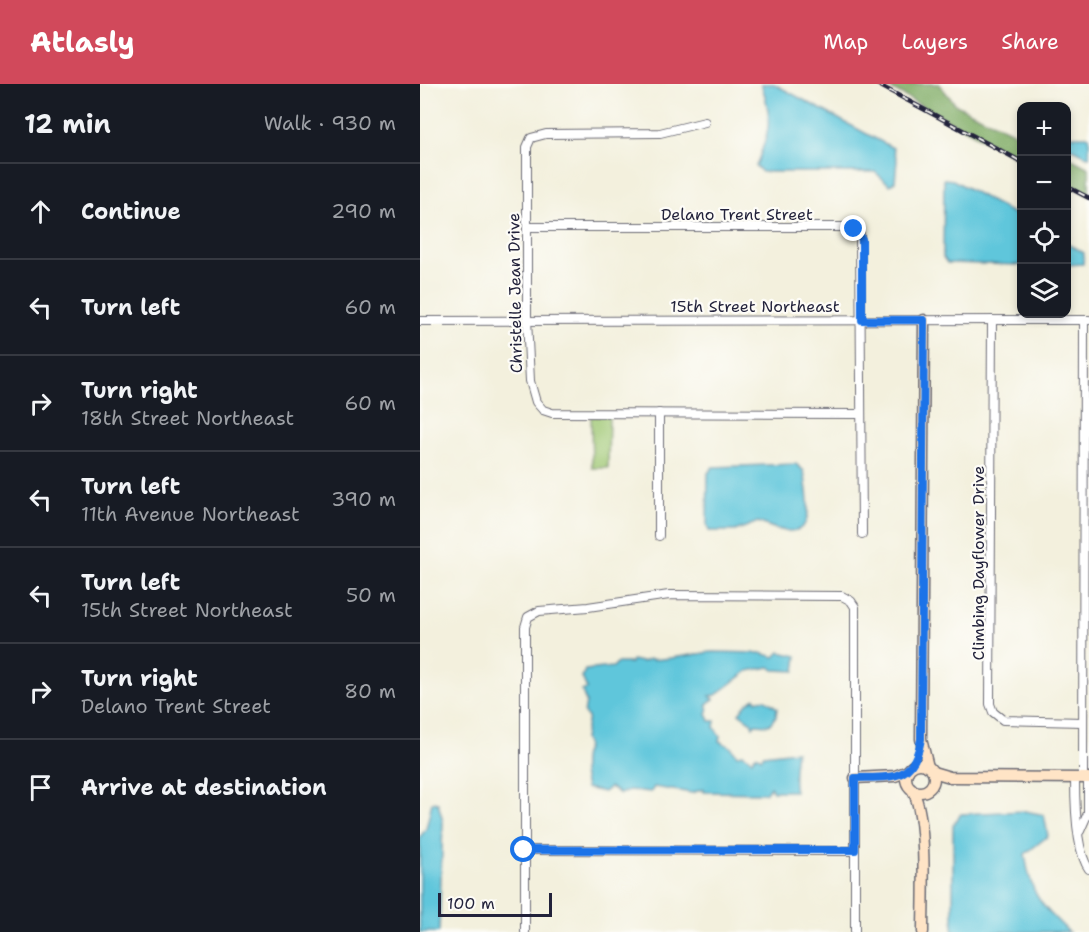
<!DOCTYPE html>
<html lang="en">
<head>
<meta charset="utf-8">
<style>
  :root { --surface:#171b24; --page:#242831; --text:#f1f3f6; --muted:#9ea1a6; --line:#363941; --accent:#d1495b }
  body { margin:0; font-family:"Shantell Sans",sans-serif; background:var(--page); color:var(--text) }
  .controls { position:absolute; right:18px; top:18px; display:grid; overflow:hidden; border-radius:12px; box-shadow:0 3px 9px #0003 }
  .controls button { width:54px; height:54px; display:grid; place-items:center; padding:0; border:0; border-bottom:2px solid var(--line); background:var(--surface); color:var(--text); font:30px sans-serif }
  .scale { position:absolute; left:18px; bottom:15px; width:114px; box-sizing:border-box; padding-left:6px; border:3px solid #22223b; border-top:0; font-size:16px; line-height:21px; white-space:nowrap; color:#22223b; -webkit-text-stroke:4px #fdfcf7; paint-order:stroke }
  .stop { position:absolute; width:18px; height:18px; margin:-14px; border:4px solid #1a73e8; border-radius:50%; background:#fff }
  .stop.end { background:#1a73e8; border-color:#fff; box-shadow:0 2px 6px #0008 }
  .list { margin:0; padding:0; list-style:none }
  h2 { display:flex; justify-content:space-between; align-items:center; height:78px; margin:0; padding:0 24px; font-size:26px }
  h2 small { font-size:20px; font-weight:400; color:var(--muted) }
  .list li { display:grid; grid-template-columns:39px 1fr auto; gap:18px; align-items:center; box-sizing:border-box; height:96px; padding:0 24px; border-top:2px solid var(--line) }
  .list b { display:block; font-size:22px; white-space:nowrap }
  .list p { margin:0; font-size:20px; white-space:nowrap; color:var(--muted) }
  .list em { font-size:20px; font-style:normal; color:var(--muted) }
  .icon { flex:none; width:33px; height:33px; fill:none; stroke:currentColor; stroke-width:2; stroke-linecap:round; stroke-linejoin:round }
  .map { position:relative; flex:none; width:669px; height:848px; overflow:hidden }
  header { display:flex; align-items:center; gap:36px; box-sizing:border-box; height:84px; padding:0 30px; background:var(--accent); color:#fff }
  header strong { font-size:28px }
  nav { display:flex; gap:33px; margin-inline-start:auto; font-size:21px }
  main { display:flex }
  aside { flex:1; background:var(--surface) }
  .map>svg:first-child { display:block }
</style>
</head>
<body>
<header>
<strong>Atlasly</strong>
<nav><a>Map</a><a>Layers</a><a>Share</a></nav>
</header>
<main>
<aside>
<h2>12 min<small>Walk · 930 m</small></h2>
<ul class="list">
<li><svg class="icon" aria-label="ahead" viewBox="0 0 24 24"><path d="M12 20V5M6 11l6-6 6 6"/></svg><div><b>Continue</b></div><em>290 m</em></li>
<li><svg class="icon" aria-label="left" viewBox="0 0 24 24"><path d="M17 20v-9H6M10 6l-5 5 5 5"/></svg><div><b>Turn left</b></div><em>60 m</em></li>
<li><svg class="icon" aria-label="right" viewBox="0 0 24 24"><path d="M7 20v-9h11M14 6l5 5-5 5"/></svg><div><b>Turn right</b><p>18th Street Northeast</p></div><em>60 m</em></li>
<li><svg class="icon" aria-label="left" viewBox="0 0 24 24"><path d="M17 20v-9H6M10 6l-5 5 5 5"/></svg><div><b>Turn left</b><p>11th Avenue Northeast</p></div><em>390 m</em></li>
<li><svg class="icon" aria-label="left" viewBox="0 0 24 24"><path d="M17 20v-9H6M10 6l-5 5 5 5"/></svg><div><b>Turn left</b><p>15th Street Northeast</p></div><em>50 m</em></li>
<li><svg class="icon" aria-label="right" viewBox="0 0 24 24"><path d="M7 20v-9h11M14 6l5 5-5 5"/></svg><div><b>Turn right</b><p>Delano Trent Street</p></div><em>80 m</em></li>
<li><svg class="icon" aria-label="arrive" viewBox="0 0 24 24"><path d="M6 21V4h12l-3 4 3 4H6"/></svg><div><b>Arrive at destination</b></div></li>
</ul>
</aside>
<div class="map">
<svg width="669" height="848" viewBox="0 0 669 848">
  <rect width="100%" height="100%" fill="#fdfcf7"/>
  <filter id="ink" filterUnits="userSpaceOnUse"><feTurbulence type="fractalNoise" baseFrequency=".0167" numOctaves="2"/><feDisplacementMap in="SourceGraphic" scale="12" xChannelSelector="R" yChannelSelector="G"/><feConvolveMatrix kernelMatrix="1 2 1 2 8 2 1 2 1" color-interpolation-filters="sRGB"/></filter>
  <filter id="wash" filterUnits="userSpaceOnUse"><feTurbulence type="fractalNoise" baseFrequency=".008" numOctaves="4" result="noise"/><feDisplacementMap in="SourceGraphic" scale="24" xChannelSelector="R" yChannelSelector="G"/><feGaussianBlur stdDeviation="1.35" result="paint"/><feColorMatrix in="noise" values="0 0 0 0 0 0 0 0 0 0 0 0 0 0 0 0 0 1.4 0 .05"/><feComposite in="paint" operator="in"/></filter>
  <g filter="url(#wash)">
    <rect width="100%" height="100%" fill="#f3f0dd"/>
    <path fill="#9fc773" stroke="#607457" stroke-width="1.5" d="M 171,332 L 189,332 L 188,384 L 172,384 Z"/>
    <g fill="#7fac65" stroke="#506750" stroke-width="1.5">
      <path d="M 462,0 L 519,0 L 536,21 L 601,52 L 601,76 Z"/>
      <path d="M 646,72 L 669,84 L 669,112 L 647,100 Z"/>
    </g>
    <g fill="#5ec6db" stroke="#40748b" stroke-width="1.5">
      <path d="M 341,0 L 354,0 L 473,64 L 477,76 L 475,97 L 470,101 L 455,88 L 342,88 L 336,82 C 349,49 354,34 341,0 Z"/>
      <path d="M 646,52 L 669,52 L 669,73 L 647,62 Z"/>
      <path d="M 524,95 L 533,96 L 601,134 L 601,181 L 527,179 L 523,173 Z"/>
      <path d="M 646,159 L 664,169 L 663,180 L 647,181 Z"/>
      <path d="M 376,380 L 384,387 C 392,434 394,463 338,438 L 315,447 L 289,447 L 287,441 L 288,389 L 293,383 Z"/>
      <path d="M 293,568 L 340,569 L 355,573 L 360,568 L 377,572 L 375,587 L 354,586 L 350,583 L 328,587 L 296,611 L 290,612 L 294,615 L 288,619 L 287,629 L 290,637 L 295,637 L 294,643 L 300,652 L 299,657 L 311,663 L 317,671 L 323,670 L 332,676 L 335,671 L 342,674 L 343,671 L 376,667 C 374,681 372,696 375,707 L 353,707 L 350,703 L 345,709 L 283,708 L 283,705 L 272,709 L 234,703 L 231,708 L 209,706 L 200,710 L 190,703 L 184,708 L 166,704 C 163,691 160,675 167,663 L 164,655 L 168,633 L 164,630 L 166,618 L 162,607 L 167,605 L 162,593 L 165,586 L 193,583 L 197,579 L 211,579 L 212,576 L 222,578 L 229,575 C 238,578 278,569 293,568 Z"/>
      <path d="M 335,614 L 336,617 C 345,612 351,620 357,624 L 356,632 L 349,641 L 335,640 L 333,643 L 331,638 L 319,629 L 327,619 Z"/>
      <path d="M 12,718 L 18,719 L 23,738 L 19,848 L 0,848 L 0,753 L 6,745 Z"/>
      <path d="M 605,727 L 624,731 L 628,752 L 605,770 C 611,812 620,820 649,848 L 533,848 L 533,741 L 541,730 Z"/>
    </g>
  </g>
  <g filter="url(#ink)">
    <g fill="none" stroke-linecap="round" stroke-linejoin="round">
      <defs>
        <g id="street">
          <path d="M 285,38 L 240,49 L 126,50 L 111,54 L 107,63 L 107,235 L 110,297 L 116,318 L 123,326 L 132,329 L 441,330"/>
          <path d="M 107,143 L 429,143 L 440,150 L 442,450"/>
          <path d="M 572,236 L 570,620 L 573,628 L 583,636 L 663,638"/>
          <path d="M 0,237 L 669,236"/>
          <path d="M 239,452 L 239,329"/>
          <path d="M 655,694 C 655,717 656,768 669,785"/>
          <path d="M 663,694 L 664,236"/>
          <path d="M 660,747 L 668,729 L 668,694"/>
          <path d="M 104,766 L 435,767"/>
          <path d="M 105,848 L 105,543 L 108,533 L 119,527 L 168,523 L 249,511 L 422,512 L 431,517 L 435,523 L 435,848"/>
        </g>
        <g id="secondary">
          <path d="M 504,236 L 501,655 L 508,683"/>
          <circle cx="500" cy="694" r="14"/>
          <path d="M 513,688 L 530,693 L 669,694"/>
          <path d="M 435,694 L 475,692 L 488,687"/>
          <path d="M 491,704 C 508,727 503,816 503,848"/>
        </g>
      </defs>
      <use href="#street" stroke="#6b6a74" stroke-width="10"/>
      <use href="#secondary" stroke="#6b6a74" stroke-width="13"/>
      <use href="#street" stroke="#fff" stroke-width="8"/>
      <use href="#secondary" stroke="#ffe4c6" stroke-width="10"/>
      <defs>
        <g id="rail">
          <path d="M 457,0 L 602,78"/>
          <path d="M 646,102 L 669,114"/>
        </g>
      </defs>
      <use href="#rail" stroke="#22223b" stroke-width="4.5"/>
      <use href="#rail" stroke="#fdfcf7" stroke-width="2" stroke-dasharray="7" stroke-linecap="butt"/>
    </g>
  </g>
  <g fill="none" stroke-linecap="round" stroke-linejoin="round" filter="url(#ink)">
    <path stroke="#1a73e8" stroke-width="8" d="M 104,766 L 435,766 L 435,694 C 471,693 494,698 501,655 L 504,236 L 442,236 L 442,155 L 434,145"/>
  </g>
  <g text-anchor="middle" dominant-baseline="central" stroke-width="4.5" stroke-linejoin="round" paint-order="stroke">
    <g font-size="16" fill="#22223b" stroke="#fdfcf7">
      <text x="317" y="130">Delano Trent Street</text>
      <text transform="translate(95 209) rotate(-91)">Christelle Jean Drive</text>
      <text x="335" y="222">15th Street Northeast</text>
      <text transform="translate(558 479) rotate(-90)">Climbing Dayflower Drive</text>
    </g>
  </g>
</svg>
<div class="controls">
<button>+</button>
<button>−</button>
<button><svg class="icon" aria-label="locate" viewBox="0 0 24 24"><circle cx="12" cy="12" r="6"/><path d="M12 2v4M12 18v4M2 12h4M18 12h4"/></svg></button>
<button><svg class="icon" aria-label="layers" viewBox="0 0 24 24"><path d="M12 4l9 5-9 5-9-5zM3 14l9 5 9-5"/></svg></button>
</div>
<div class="scale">100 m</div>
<div class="stop" style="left:104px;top:766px"></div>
<div class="stop end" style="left:434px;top:145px"></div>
</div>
</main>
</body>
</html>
